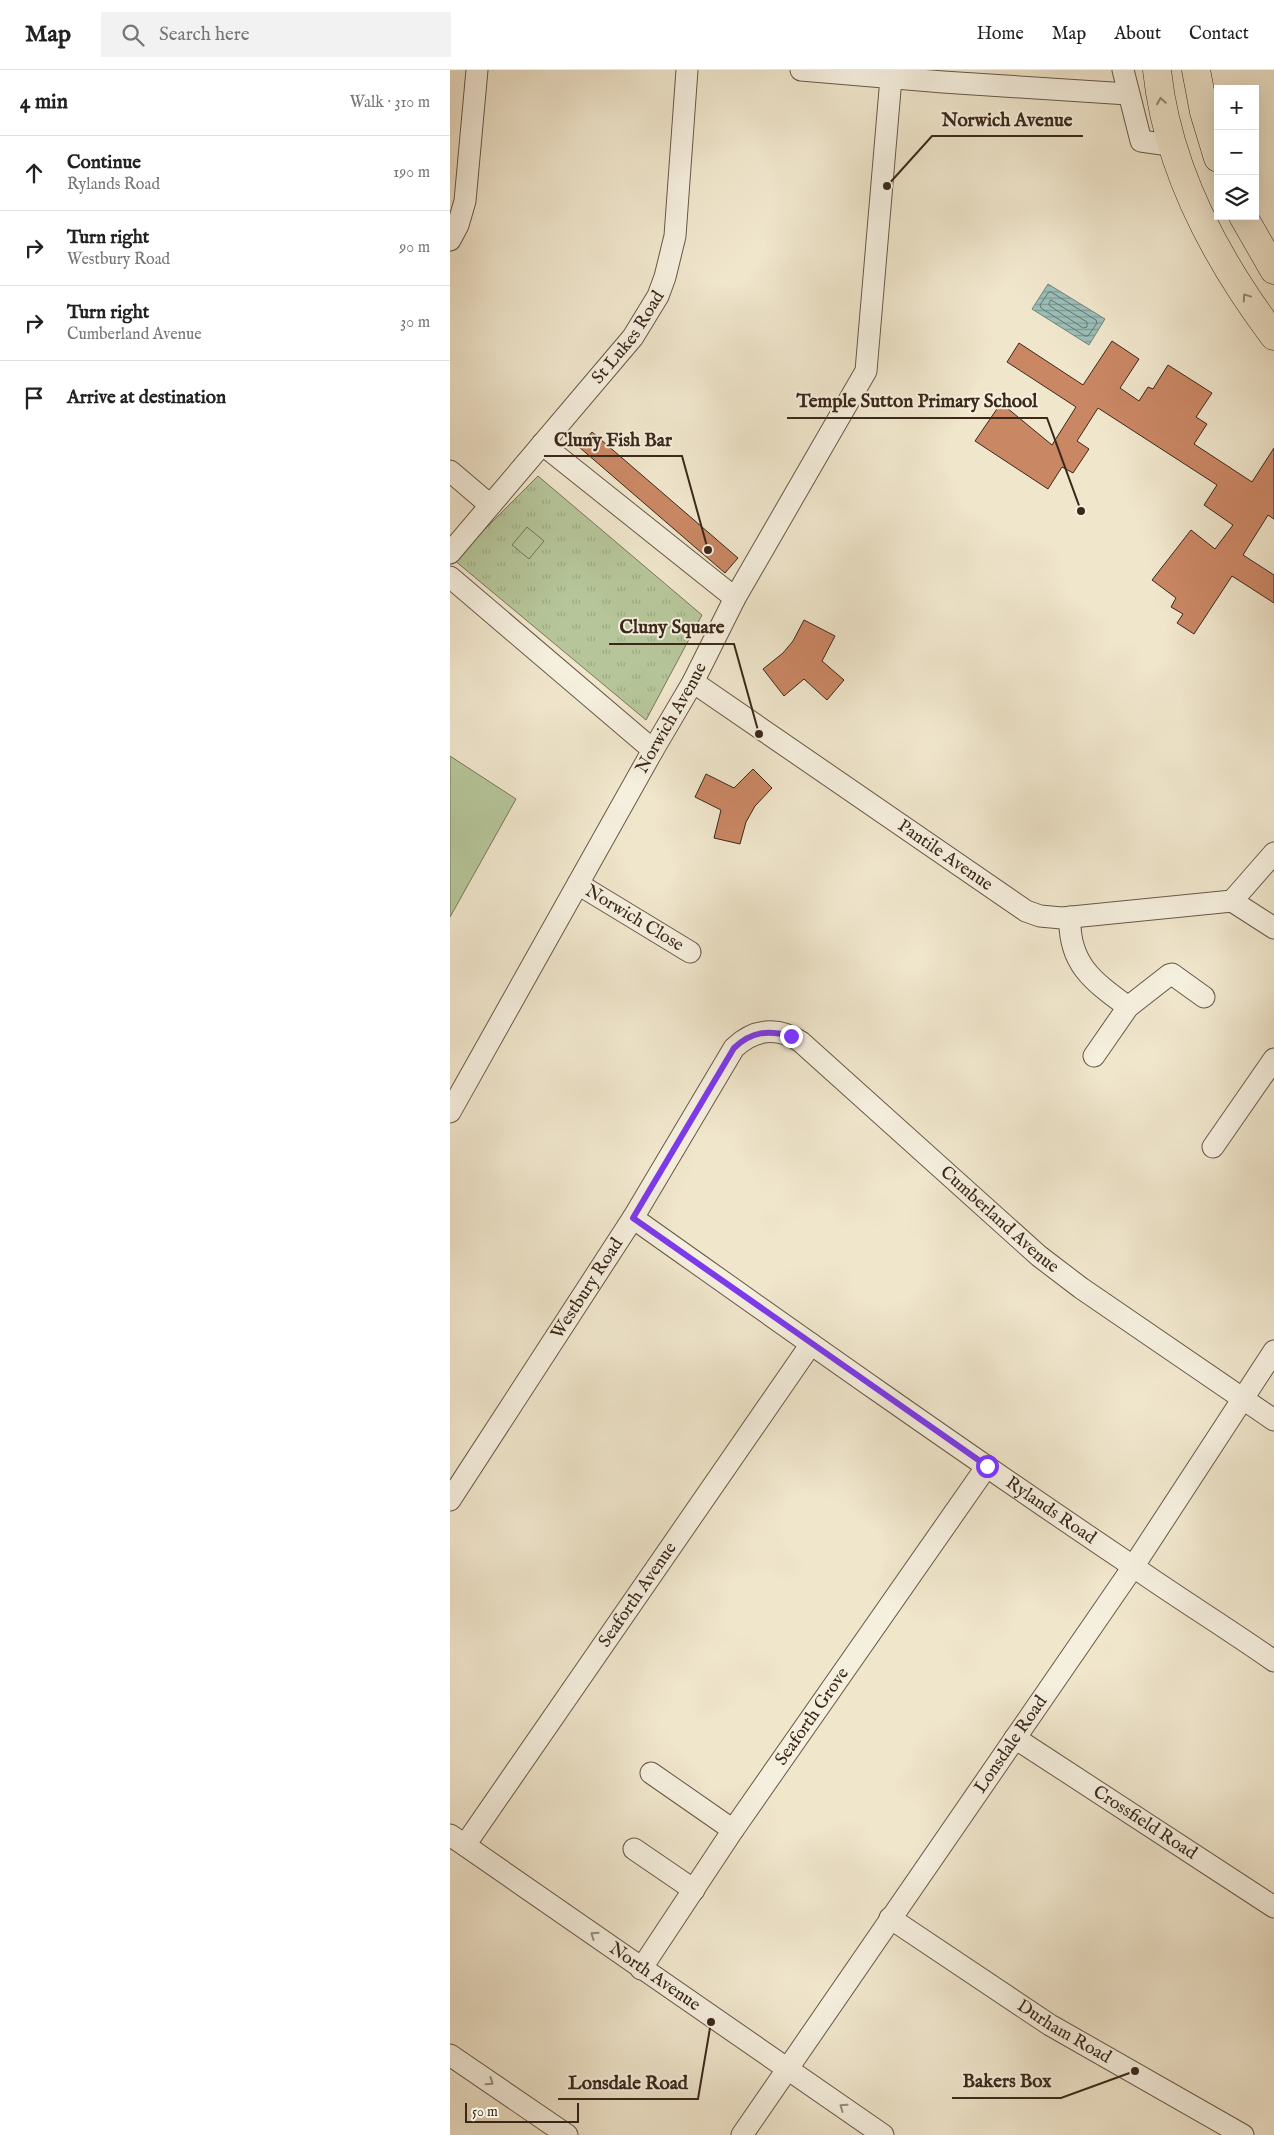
<!DOCTYPE html>
<html lang="en">
<head>
<meta charset="utf-8">
<style>
  :root { --surface:#fff; --page:#f2f2f2; --text:#222; --muted:#767676; --line:#e0e0e0 }
  body { margin:0; font-family:"IM FELL English",serif; background:var(--page); color:var(--text) }
  .controls { position:absolute; right:15px; top:15px; display:grid; overflow:hidden; border-radius:0px; box-shadow:0 5px 20px #0002 }
  .controls button { width:45px; height:45px; display:grid; place-items:center; padding:0; border:0; border-bottom:1px solid var(--line); background:var(--surface); color:var(--text); font:25px sans-serif }
  .scale { position:absolute; left:15px; bottom:12px; width:114px; box-sizing:border-box; padding-left:5px; border:2px solid #3b281a; border-top:0; font-size:14px; line-height:18px; white-space:nowrap; color:#3b281a; -webkit-text-stroke:4px #f5efde; paint-order:stroke }
  .stop { position:absolute; width:15px; height:15px; margin:-11px; border:4px solid #7c3aed; border-radius:50%; background:#fff }
  .stop.end { background:#7c3aed; border-color:#fff; box-shadow:0 1px 5px #0008 }
  .list { margin:0; padding:0; list-style:none }
  h2 { display:flex; justify-content:space-between; align-items:center; height:65px; margin:0; padding:0 20px; font-size:21px }
  h2 small { font-size:16px; font-weight:400; color:var(--muted) }
  .list li { display:grid; grid-template-columns:32px 1fr auto; gap:15px; align-items:center; box-sizing:border-box; height:75px; padding:0 20px; border-top:1px solid var(--line) }
  .list b { display:block; font-size:19px; white-space:nowrap }
  .list p { margin:0; font-size:16px; white-space:nowrap; color:var(--muted) }
  .list em { font-size:16px; font-style:normal; color:var(--muted) }
  .icon { flex:none; width:28px; height:28px; fill:none; stroke:currentColor; stroke-width:2; stroke-linecap:round; stroke-linejoin:round }
  .map { position:relative; flex:none; width:824px; height:2065px; overflow:hidden }
  header { display:flex; align-items:center; gap:30px; box-sizing:border-box; height:70px; padding:0 25px; background:var(--surface); border-bottom:1px solid var(--line) }
  header strong { font-size:24px }
  nav { display:flex; gap:28px; margin-inline-start:auto; font-size:18px }
  .search { width:350px; height:45px; background:var(--page); display:flex; align-items:center; gap:12px; box-sizing:border-box; padding:0 18px; border-radius:0px; color:var(--muted); font-size:19px }
  main { display:flex }
  aside { flex:1; background:var(--surface) }
  .map>svg:first-child { display:block }
</style>
</head>
<body>
<header>
<strong>Map</strong>
<div class="search"><svg class="icon" aria-label="search" viewBox="0 0 24 24"><circle cx="10" cy="10" r="6"/><path d="M15 15l6 6"/></svg>Search here</div>
<nav><a>Home</a><a>Map</a><a>About</a><a>Contact</a></nav>
</header>
<main>
<aside>
<h2>4 min<small>Walk · 310 m</small></h2>
<ul class="list">
<li><svg class="icon" aria-label="ahead" viewBox="0 0 24 24"><path d="M12 20V5M6 11l6-6 6 6"/></svg><div><b>Continue</b><p>Rylands Road</p></div><em>190 m</em></li>
<li><svg class="icon" aria-label="right" viewBox="0 0 24 24"><path d="M7 20v-9h11M14 6l5 5-5 5"/></svg><div><b>Turn right</b><p>Westbury Road</p></div><em>90 m</em></li>
<li><svg class="icon" aria-label="right" viewBox="0 0 24 24"><path d="M7 20v-9h11M14 6l5 5-5 5"/></svg><div><b>Turn right</b><p>Cumberland Avenue</p></div><em>30 m</em></li>
<li><svg class="icon" aria-label="arrive" viewBox="0 0 24 24"><path d="M6 21V4h12l-3 4 3 4H6"/></svg><div><b>Arrive at destination</b></div></li>
</ul>
</aside>
<div class="map">
<svg width="824" height="2065" viewBox="0 0 824 2065">
  <defs>
    <pattern id="grass-tufts" width="24" height="20" patternUnits="userSpaceOnUse" patternTransform="scale(1.25)"><rect width="24" height="20" fill="#b6c69a"/><path d="M3 7l-1-3M5 7V3M7 7l1-3M15 17l-1-3M17 17v-4M19 17l1-3" fill="none" stroke="#9daa84"/></pattern>
    <pattern id="water-rules" width="6" height="5" patternUnits="userSpaceOnUse" patternTransform="scale(1.25)"><rect width="6" height="5" fill="#9abfb9"/><path d="M0 2.5h6" fill="none" stroke="#7f9b96"/></pattern>
  </defs>
  <rect width="100%" height="100%" fill="#f0e6cc"/>
  <filter id="stains"><feTurbulence type="fractalNoise" baseFrequency=".004" numOctaves="4"/><feColorMatrix values="0 0 0 0 .2 0 0 0 0 .09 0 0 0 0 .02 0 0 0 .5 -.17"/></filter>
  <radialGradient id="worn" r=".72"><stop offset=".6" stop-color="#630" stop-opacity="0"/><stop offset="1" stop-color="#630" stop-opacity=".3"/></radialGradient>
  <path fill="url(#grass-tufts)" stroke="#78775a" d="M 88,406 L 252,545 L 196,650 L 4,490 Z"/>
  <g fill="#b6c69a" stroke="#78775a">
    <path d="M 77,457 L 94,471 L 79,489 L 62,475 Z"/>
    <path d="M 0,686 L 66,729 L 0,847 Z"/>
  </g>
  <path fill="url(#water-rules)" stroke="#748379" d="M 598,214 L 655,249 L 639,275 L 582,239 Z"/>
  <g fill="none" stroke-linecap="round" stroke-linejoin="round">
    <g stroke="#6a746a" stroke-width="1">
      <path d="M 601,222 L 646,250 L 647,253 L 638,266 L 635,266 L 591,238 L 590,235 L 598,223 Z"/>
      <path d="M 601,230 L 637,252 L 637,257 L 633,258 L 600,236 L 599,234 Z"/>
    </g>
  </g>
  <g fill="#ca8764" stroke="#3b281a">
    <path d="M 662,271 L 689,289 L 670,318 L 689,331 L 698,317 L 703,319 L 718,295 L 762,323 L 746,347 L 757,354 L 744,374 L 802,412 L 824,378 L 824,449 L 818,445 L 793,485 L 824,505 L 824,533 L 782,506 L 744,564 L 727,553 L 733,544 L 721,537 L 726,528 L 702,510 L 741,460 L 765,479 L 783,455 L 754,435 L 767,415 L 648,338 L 627,371 L 639,379 L 623,403 L 612,397 L 598,419 L 525,371 L 551,333 L 602,375 L 626,337 L 557,292 L 569,273 L 633,315 Z"/>
    <path d="M 142,362 L 288,488 L 275,503 L 129,377 Z"/>
    <path d="M 354,550 L 385,566 L 372,591 L 394,610 L 377,630 L 354,609 L 334,626 L 313,599 L 333,583 L 343,571 Z"/>
    <path d="M 303,699 L 322,718 L 305,736 L 296,752 L 290,774 L 264,768 L 271,740 L 245,727 L 256,704 L 284,718 Z"/>
  </g>
  <g fill="none" stroke-linecap="round" stroke-linejoin="round">
    <defs>
      <g id="minor">
        <path d="M 351,0 L 493,12 L 678,24"/>
        <path d="M 673,0 L 691,71 L 712,74 L 722,72"/>
        <path d="M 0,170 L 8,155 L 15,131 L 27,0"/>
        <path d="M 92,374 L 285,528"/>
        <path d="M 0,401 L 40,435"/>
        <path id="s1" d="M 0,483 L 183,267 L 208,226 L 215,207 L 225,166 L 237,0"/>
        <path d="M 0,507 L 203,680"/>
        <path id="s2" d="M 243,612 L 576,841 L 590,846 L 612,848 L 782,831"/>
        <path id="s3" d="M 128,814 L 240,882"/>
        <path d="M 782,831 L 824,783"/>
        <path d="M 782,831 L 824,858"/>
        <path d="M 620,847 C 618,894 644,912 678,937"/>
        <path d="M 644,986 L 678,937 L 719,905 L 722,904 L 754,927"/>
        <path id="s4" d="M 0,1042 L 203,680 L 243,612 L 285,528 L 416,301 L 441,8"/>
        <path d="M 763,1077 L 824,989"/>
        <path id="s5" d="M 183,1148 C 348,1265 513,1382 681,1495 C 728,1528 777,1558 824,1591"/>
        <path id="s6" d="M 0,1430 L 183,1148 L 284,978 C 304,959 328,956 351,972 L 589,1186 L 631,1218 L 824,1350"/>
        <path id="s7" d="M 565,1668 L 824,1837"/>
        <path d="M 201,1703 L 283,1760"/>
        <path id="s8" d="M 0,1765 L 433,2065"/>
        <path id="s9" d="M 15,1775 L 361,1274"/>
        <path d="M 184,1779 L 244,1820"/>
        <path id="s10" d="M 440,1848 L 600,1955 L 793,2065"/>
        <path id="s11" d="M 191,1899 L 283,1760 L 537,1396"/>
        <path d="M 0,1985 L 117,2065"/>
        <path id="s12" d="M 292,2065 L 683,1497 L 824,1281"/>
      </g>
      <g id="major">
        <path d="M 707,0 C 717,97 766,189 824,266"/>
        <path d="M 746,0 L 754,42 L 768,88"/>
        <path d="M 793,146 L 824,200"/>
      </g>
    </defs>
    <use href="#minor" stroke="#685846" stroke-width="23"/>
    <use href="#major" stroke="#3b281a" stroke-width="29"/>
    <use href="#minor" stroke="#f5efde" stroke-width="21"/>
    <use href="#major" stroke="#f0e6cc" stroke-width="28"/>
  </g>
  <defs><path id="oneway-chevron" d="M-2-3.5L2.5 0L-2 3.5" fill="none" stroke-width="1.6" stroke-linecap="round" stroke-linejoin="round" transform="scale(1.25)"/></defs>
  <g stroke="#968773">
    <use href="#oneway-chevron" transform="translate(711 31) rotate(-99)"/>
    <use href="#oneway-chevron" transform="translate(796 227) rotate(-124)"/>
  </g>
  <g stroke="#988c7c">
    <use href="#oneway-chevron" transform="translate(144 1865) rotate(-145)"/>
    <use href="#oneway-chevron" transform="translate(40 2012) rotate(35)"/>
    <use href="#oneway-chevron" transform="translate(393 2037) rotate(-145)"/>
  </g>
  <g fill="none" stroke-linecap="round" stroke-linejoin="round">
    <path stroke="#7c3aed" stroke-width="6" d="M 341,966 C 318,960 302,961 284,978 L 183,1148 L 537,1396"/>
  </g>
  <g text-anchor="middle" dominant-baseline="central" stroke-width="4" stroke-linejoin="round" paint-order="stroke">
    <g font-size="18" fill="#3b281a" stroke="#f5efde">
      <text stroke="none"><textPath href="#s1" startOffset="280">St Lukes Road</textPath></text>
      <text stroke="none"><textPath href="#s4" startOffset="452">Norwich Avenue</textPath></text>
      <text stroke="none"><textPath href="#s2" startOffset="306">Pantile Avenue</textPath></text>
      <text stroke="none"><textPath href="#s3" startOffset="66">Norwich Close</textPath></text>
      <text stroke="none"><textPath href="#s6" startOffset="874">Cumberland Avenue</textPath></text>
      <text stroke="none"><textPath href="#s6" startOffset="252">Westbury Road</textPath></text>
      <text stroke="none"><textPath href="#s5" startOffset="510">Rylands Road</textPath></text>
      <text stroke="none"><textPath href="#s9" startOffset="304">Seaforth Avenue</textPath></text>
      <text stroke="none"><textPath href="#s11" startOffset="305">Seaforth Grove</textPath></text>
      <text stroke="none"><textPath href="#s12" startOffset="474">Lonsdale Road</textPath></text>
      <text stroke="none"><textPath href="#s7" startOffset="155">Crossfield Road</textPath></text>
      <text stroke="none"><textPath href="#s8" startOffset="249">North Avenue</textPath></text>
      <text stroke="none"><textPath href="#s10" startOffset="208">Durham Road</textPath></text>
    </g>
  </g>
  <path fill="none" stroke="#3b281a" stroke-width="2" d="M437 116L482 66H633M631 441L597 348H337M258 480L232 386H94M309 664L284 574H159M685 2001L611 2028H502M261 1952L248 2029H108"/>
  <g fill="#3b281a" stroke="#f5efde" stroke-width="2">
    <circle cx="437" cy="116" r="5"/>
    <circle cx="631" cy="441" r="5"/>
    <circle cx="258" cy="480" r="5"/>
    <circle cx="309" cy="664" r="5"/>
    <circle cx="685" cy="2001" r="5"/>
    <circle cx="261" cy="1952" r="5"/>
  </g>
  <g font-size="19" text-anchor="middle" font-weight="bold" fill="#3b281a" stroke="#f5efde" stroke-width="4" stroke-linejoin="round" paint-order="stroke">
    <text x="557" y="56">Norwich Avenue</text>
    <text x="467" y="337">Temple Sutton Primary School</text>
    <text x="163" y="376">Cluny Fish Bar</text>
    <text x="222" y="563">Cluny Square</text>
    <text x="557" y="2017">Bakers Box</text>
    <text x="178" y="2019">Lonsdale Road</text>
  </g>
  <rect width="100%" height="100%" filter="url(#stains)"/>
  <rect width="100%" height="100%" fill="url(#worn)"/>
</svg>
<div class="controls">
<button>+</button>
<button>−</button>
<button><svg class="icon" aria-label="layers" viewBox="0 0 24 24"><path d="M12 4l9 5-9 5-9-5zM3 14l9 5 9-5"/></svg></button>
</div>
<div class="scale">50 m</div>
<div class="stop" style="left:537px;top:1396px"></div>
<div class="stop end" style="left:341px;top:966px"></div>
</div>
</main>
</body>
</html>
